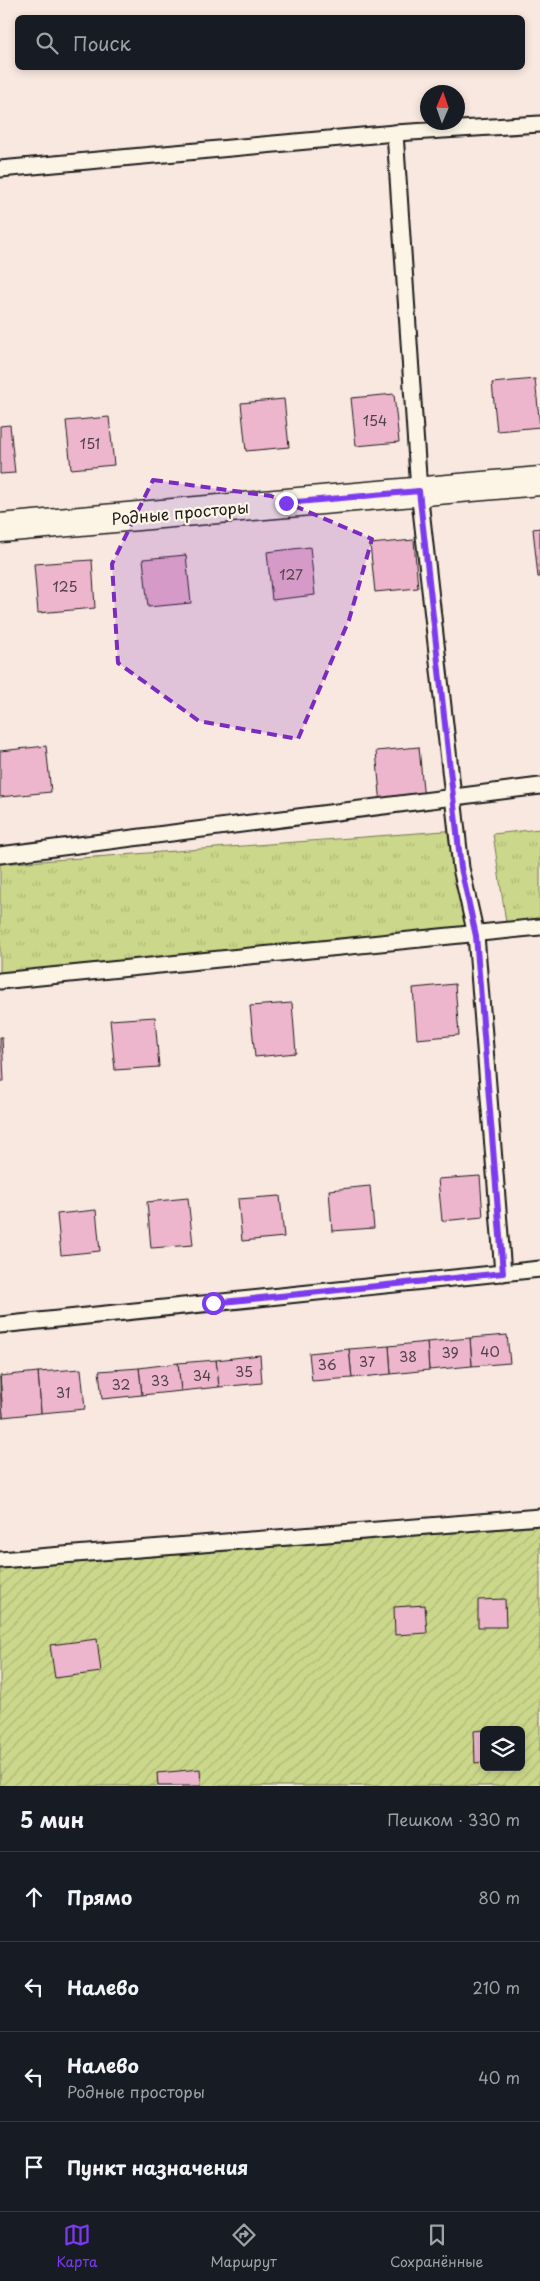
<!DOCTYPE html>
<html lang="ru">
<head>
<meta charset="utf-8">
<style>
  :root { --surface:#171b24; --page:#20242c; --text:#f1f3f6; --muted:#9ea1a6; --line:#363941; --accent:#7c3aed }
  body { margin:0; font-family:"Playpen Sans",sans-serif; background:var(--page); color:var(--text) }
  .controls { position:absolute; right:15px; bottom:15px; display:grid; overflow:hidden; border-radius:8px; box-shadow:0 2px 8px #0003 }
  .controls button { width:45px; height:45px; display:grid; place-items:center; padding:0; border:0; border-bottom:1px solid var(--line); background:var(--surface); color:var(--text); font:25px sans-serif }
  .compass { position:absolute; left:420px; top:85px; width:45px; height:45px; border-radius:50%; background:var(--surface); box-shadow:0 2px 8px #0003; rotate:2deg }
  .stop { position:absolute; width:15px; height:15px; margin:-11px; border:4px solid #7c3aed; border-radius:50%; background:#fff }
  .stop.end { background:#7c3aed; border-color:#fff; box-shadow:0 1px 5px #0008 }
  .list { margin:0; padding:0; list-style:none }
  h2 { display:flex; justify-content:space-between; align-items:center; height:65px; margin:0; padding:0 20px; font-size:21px }
  h2 small { font-size:16px; font-weight:400; color:var(--muted) }
  .list li { display:grid; grid-template-columns:32px 1fr auto; gap:15px; align-items:center; box-sizing:border-box; height:90px; padding:0 20px; border-top:1px solid var(--line) }
  .list b { display:block; font-size:19px; white-space:nowrap }
  .list p { margin:0; font-size:16px; white-space:nowrap; color:var(--muted) }
  .list em { font-size:16px; font-style:normal; color:var(--muted) }
  .icon { flex:none; width:28px; height:28px; fill:none; stroke:currentColor; stroke-width:2; stroke-linecap:round; stroke-linejoin:round }
  .map { position:relative; flex:none; width:540px; height:1786px; overflow:hidden }
  .search { position:absolute; background:var(--surface); box-shadow:0 2px 8px #0003; left:15px; right:15px; top:15px; height:55px; display:flex; align-items:center; gap:12px; box-sizing:border-box; padding:0 18px; border-radius:8px; color:var(--muted); font-size:19px }
  .sheet { height:425px; background:var(--surface) }
  nav { display:flex; justify-content:space-around; align-items:center; box-sizing:border-box; height:70px; border-top:1px solid var(--line); background:var(--surface); font-size:14px; color:var(--muted) }
  nav a { display:grid; justify-items:center; gap:2px }
  nav .on { color:var(--accent) }
  .map>svg:first-child { display:block }
</style>
</head>
<body>
<div class="map">
<svg width="540" height="1786" viewBox="0 0 540 1786">
  <defs>
    <pattern id="park-tufts" width="24" height="20" patternUnits="userSpaceOnUse" patternTransform="scale(1.25)"><rect width="24" height="20" fill="#cbd78a"/><path d="M3 7l-1-3M5 7V3M7 7l1-3M15 17l-1-3M17 17v-4M19 17l1-3" fill="none" stroke="#aeb876"/></pattern>
    <pattern id="garden-furrows" width="10" height="10" patternUnits="userSpaceOnUse" patternTransform="scale(1.25)"><rect width="10" height="10" fill="#cbd78a"/><path d="M-1 1l2-2M0 10L10 0M9 11l2-2" fill="none" stroke="#aeb876"/></pattern>
  </defs>
  <rect width="100%" height="100%" fill="#f9e8e0"/>
  <filter id="ink" filterUnits="userSpaceOnUse"><feTurbulence type="fractalNoise" baseFrequency=".02" numOctaves="2"/><feDisplacementMap in="SourceGraphic" scale="10" xChannelSelector="R" yChannelSelector="G"/><feConvolveMatrix kernelMatrix="1 2 1 2 8 2 1 2 1" color-interpolation-filters="sRGB"/></filter>
  <g filter="url(#ink)">
    <g fill="url(#park-tufts)" stroke="#747a53">
      <path d="M 540,829 L 540,933 L 508,936 L 493,834 Z"/>
      <path d="M 458,830 L 471,940 L 0,975 L 0,864 Z"/>
    </g>
    <path fill="url(#garden-furrows)" stroke="#747a53" fill-rule="evenodd" d="M 540,1526 L 540,1786 L 0,1786 L 0,1569 ZM 484,1730 L 521,1730 L 521,1767 L 484,1767 Z"/>
    <g fill="#edb6cc" stroke="#1c1c1c">
      <path d="M 535,379 L 540,427 L 497,431 L 492,383 Z"/>
      <path d="M 394,394 L 399,442 L 356,446 L 351,398 Z"/>
      <path d="M 284,399 L 289,447 L 246,451 L 241,403 Z"/>
      <path d="M 109,417 L 114,465 L 71,469 L 66,421 Z"/>
      <path d="M 10,425 L 15,473 L 0,474 L 0,426 Z"/>
      <path d="M 540,528 L 540,577 L 538,577 L 533,529 Z"/>
      <path d="M 414,540 L 418,588 L 375,592 L 370,544 Z"/>
      <path d="M 310,547 L 315,595 L 272,600 L 267,552 Z"/>
      <path d="M 186,555 L 191,603 L 148,607 L 143,559 Z"/>
      <path d="M 92,560 L 95,608 L 38,613 L 34,564 Z"/>
      <path d="M 46,746 L 51,792 L 0,797 L 0,751 Z"/>
      <path d="M 419,747 L 424,800 L 381,805 L 376,751 Z"/>
      <path d="M 455,984 L 459,1035 L 417,1039 L 413,988 Z"/>
      <path d="M 292,1003 L 296,1053 L 255,1057 L 250,1006 Z"/>
      <path d="M 155,1017 L 159,1067 L 115,1070 L 110,1020 Z"/>
      <path d="M 0,1037 L 2,1037 L 4,1081 L 0,1081 Z"/>
      <path d="M 480,1176 L 483,1217 L 442,1221 L 438,1179 Z"/>
      <path d="M 370,1186 L 374,1228 L 332,1231 L 329,1190 Z"/>
      <path d="M 280,1196 L 284,1237 L 242,1241 L 238,1199 Z"/>
      <path d="M 188,1198 L 193,1245 L 151,1248 L 147,1202 Z"/>
      <path d="M 96,1210 L 100,1251 L 61,1255 L 57,1214 Z"/>
      <path d="M 507,1335 L 510,1363 L 472,1366 L 470,1338 Z"/>
      <path d="M 470,1338 L 472,1366 L 429,1370 L 427,1342 Z"/>
      <path d="M 427,1342 L 429,1370 L 391,1374 L 389,1346 Z"/>
      <path d="M 389,1346 L 391,1374 L 352,1378 L 349,1349 Z"/>
      <path d="M 349,1349 L 352,1378 L 312,1381 L 309,1353 Z"/>
      <path d="M 260,1355 L 262,1383 L 219,1387 L 216,1360 Z"/>
      <path d="M 216,1360 L 219,1387 L 181,1391 L 178,1363 Z"/>
      <path d="M 178,1363 L 181,1391 L 142,1395 L 139,1368 Z"/>
      <path d="M 139,1368 L 142,1395 L 102,1399 L 99,1371 Z"/>
      <path d="M 81,1369 L 85,1409 L 41,1413 L 38,1372 Z"/>
      <path d="M 38,1372 L 41,1413 L 3,1417 L 0,1376 Z"/>
      <path d="M 0,1377 L 3,1417 L 0,1417 Z"/>
      <path d="M 505,1599 L 506,1627 L 478,1627 L 478,1600 Z"/>
      <path d="M 425,1605 L 427,1633 L 395,1635 L 394,1607 Z"/>
      <path d="M 97,1639 L 101,1672 L 55,1678 L 50,1645 Z"/>
      <path d="M 484,1730 L 484,1762 L 475,1763 L 474,1731 Z"/>
      <path d="M 200,1769 L 201,1786 L 158,1786 L 157,1773 Z"/>
    </g>
    <g fill="none" stroke-linecap="round" stroke-linejoin="round">
      <defs>
        <g id="service">
          <path d="M 395,133 L 419,491 L 461,868 L 476,935 L 503,1273"/>
          <path d="M 0,169 L 395,133 L 540,124"/>
          <path d="M 0,855 L 540,786"/>
          <path d="M 0,981 L 540,927"/>
          <path d="M 0,1325 L 540,1269"/>
          <path d="M 0,1560 L 540,1517"/>
        </g>
        <path id="minor" d="M 0,528 L 540,481"/>
      </defs>
      <use href="#service" stroke="#1c1c1c" stroke-width="19"/>
      <use href="#minor" stroke="#1c1c1c" stroke-width="31"/>
      <use href="#service" stroke="#fcf5e5" stroke-width="15"/>
      <use href="#minor" stroke="#fcf5e5" stroke-width="28"/>
    </g>
  </g>
  <g fill="none" stroke-linecap="round" stroke-linejoin="round" filter="url(#ink)">
    <path stroke="#7c3aed" stroke-width="6" d="M 213,1303 L 503,1273 L 476,936 L 461,868 L 419,491 L 286,503"/>
  </g>
  <path fill="#7b2cbf" fill-opacity="0.2" stroke="#7b2cbf" stroke-width="4" stroke-dasharray="10 6" stroke-linejoin="round" d="M 153,480 L 271,496 L 372,539 L 349,620 L 298,739 L 199,721 L 118,663 L 112,564 Z"/>
  <g text-anchor="middle" dominant-baseline="central" stroke-width="4.5" stroke-linejoin="round" paint-order="stroke">
    <g font-size="14" fill="#504248">
      <text x="375" y="420">154</text>
      <text x="90" y="443">151</text>
      <text x="291" y="574">127</text>
      <text x="65" y="586">125</text>
      <text x="490" y="1351">40</text>
      <text x="450" y="1352">39</text>
      <text x="408" y="1356">38</text>
      <text x="367" y="1361">37</text>
      <text x="327" y="1364">36</text>
      <text x="244" y="1371">35</text>
      <text x="202" y="1375">34</text>
      <text x="160" y="1380">33</text>
      <text x="121" y="1384">32</text>
      <text x="63" y="1392">31</text>
    </g>
    <g font-size="16" fill="#1c1c1c" stroke="#fcf5e5">
      <text transform="translate(180 512) rotate(-5)">Родные просторы</text>
    </g>
  </g>
</svg>
<div class="controls">
<button><svg class="icon" aria-label="layers" viewBox="0 0 24 24"><path d="M12 4l9 5-9 5-9-5zM3 14l9 5 9-5"/></svg></button>
</div>
<svg class="compass" viewBox="-18 -18 36 36"><path d="M0-13l5 13h-10z" fill="#e53935"/><path d="M0 13l5-13h-10z" fill="#9ea1a6"/></svg>
<div class="stop" style="left:213px;top:1303px"></div>
<div class="stop end" style="left:286px;top:503px"></div>
<div class="search"><svg class="icon" aria-label="search" viewBox="0 0 24 24"><circle cx="10" cy="10" r="6"/><path d="M15 15l6 6"/></svg>Поиск</div>
</div>
<section class="sheet">
<h2>5 мин<small>Пешком · 330 m</small></h2>
<ul class="list">
<li><svg class="icon" aria-label="ahead" viewBox="0 0 24 24"><path d="M12 20V5M6 11l6-6 6 6"/></svg><div><b>Прямо</b></div><em>80 m</em></li>
<li><svg class="icon" aria-label="left" viewBox="0 0 24 24"><path d="M17 20v-9H6M10 6l-5 5 5 5"/></svg><div><b>Налево</b></div><em>210 m</em></li>
<li><svg class="icon" aria-label="left" viewBox="0 0 24 24"><path d="M17 20v-9H6M10 6l-5 5 5 5"/></svg><div><b>Налево</b><p>Родные просторы</p></div><em>40 m</em></li>
<li><svg class="icon" aria-label="arrive" viewBox="0 0 24 24"><path d="M6 21V4h12l-3 4 3 4H6"/></svg><div><b>Пункт назначения</b></div></li>
</ul>
</section>
<nav>
<a class="on"><svg class="icon" aria-label="map" viewBox="0 0 24 24"><path d="M3 6l6-2 6 2 6-2v14l-6 2-6-2-6 2zM9 4v14M15 6v14"/></svg>Карта</a>
<a><svg class="icon" aria-label="directions" viewBox="0 0 24 24"><path d="M12 3l9 9-9 9-9-9zM9 14v-3h6M13 9l2 2-2 2"/></svg>Маршрут</a>
<a><svg class="icon" aria-label="saved" viewBox="0 0 24 24"><path d="M7 4h10v16l-5-4-5 4z"/></svg>Сохранённые</a>
</nav>
</body>
</html>
